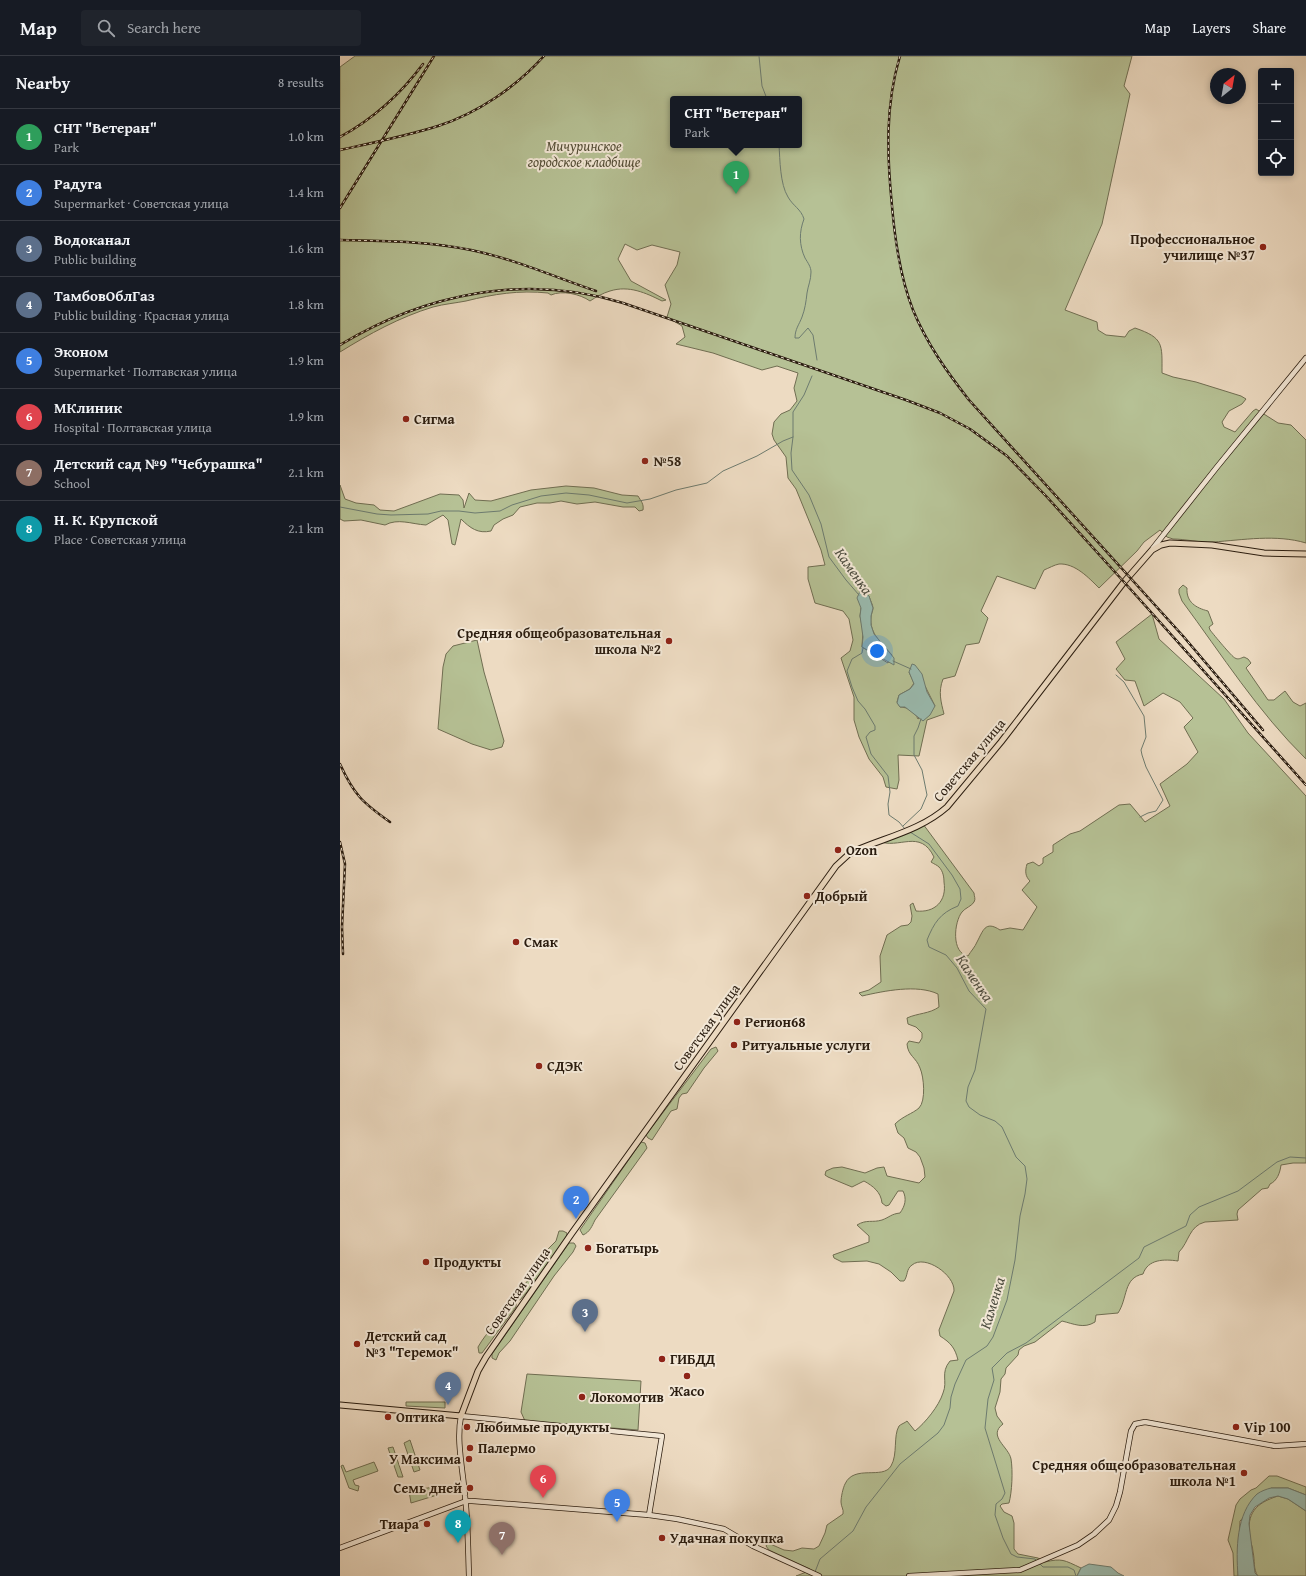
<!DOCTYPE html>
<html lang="en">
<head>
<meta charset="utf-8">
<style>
  :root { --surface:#171b24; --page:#20242c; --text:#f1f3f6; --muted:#9ea1a6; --line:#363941; --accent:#b45309 }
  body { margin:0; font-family:"Gentium Book Plus",serif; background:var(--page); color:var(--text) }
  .controls { position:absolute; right:12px; top:12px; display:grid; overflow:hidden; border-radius:4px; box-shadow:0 2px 6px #0003 }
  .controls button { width:36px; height:36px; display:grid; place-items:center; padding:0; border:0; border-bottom:1px solid var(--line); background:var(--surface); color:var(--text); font:20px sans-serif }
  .compass { position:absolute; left:870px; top:12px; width:36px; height:36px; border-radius:50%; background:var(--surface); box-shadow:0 2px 6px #0003; rotate:31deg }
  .you { position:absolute; left:537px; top:595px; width:14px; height:14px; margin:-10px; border:3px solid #fff; border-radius:50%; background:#1a73e8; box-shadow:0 0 0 6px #1a73e833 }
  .badge { display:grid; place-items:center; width:26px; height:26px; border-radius:50%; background:var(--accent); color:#fff; font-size:13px; font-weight:700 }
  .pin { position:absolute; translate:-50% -33px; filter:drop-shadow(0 1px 2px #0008) }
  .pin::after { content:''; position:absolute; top:21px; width:14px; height:12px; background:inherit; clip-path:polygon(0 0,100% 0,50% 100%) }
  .popup { position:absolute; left:330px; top:40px; width:132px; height:52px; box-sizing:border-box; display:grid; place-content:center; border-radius:4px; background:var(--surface); filter:drop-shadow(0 1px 3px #0005); font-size:13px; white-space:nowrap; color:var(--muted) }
  .popup b { font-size:15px; color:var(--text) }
  .popup::after { content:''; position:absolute; left:50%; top:100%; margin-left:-8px; border:8px solid transparent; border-top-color:var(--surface) }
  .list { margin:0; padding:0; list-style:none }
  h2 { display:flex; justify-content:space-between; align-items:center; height:52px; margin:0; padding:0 16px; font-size:17px }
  h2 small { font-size:13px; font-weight:400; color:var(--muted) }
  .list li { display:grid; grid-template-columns:26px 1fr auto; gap:12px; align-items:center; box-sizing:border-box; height:56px; padding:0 16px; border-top:1px solid var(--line) }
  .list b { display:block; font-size:15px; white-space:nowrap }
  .list p { margin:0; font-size:13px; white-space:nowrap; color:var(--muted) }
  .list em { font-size:13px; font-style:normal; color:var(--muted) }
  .icon { flex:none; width:22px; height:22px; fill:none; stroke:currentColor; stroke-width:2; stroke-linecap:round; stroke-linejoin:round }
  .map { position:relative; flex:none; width:966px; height:1520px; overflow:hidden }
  header { display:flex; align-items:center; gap:24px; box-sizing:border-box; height:56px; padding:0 20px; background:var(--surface); border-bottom:1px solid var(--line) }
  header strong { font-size:19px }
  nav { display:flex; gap:22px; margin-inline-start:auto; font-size:14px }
  .search { width:280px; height:36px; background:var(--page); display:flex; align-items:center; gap:10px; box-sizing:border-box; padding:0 14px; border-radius:4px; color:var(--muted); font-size:15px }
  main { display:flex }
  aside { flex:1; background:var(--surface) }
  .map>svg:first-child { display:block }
</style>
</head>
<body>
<header>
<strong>Map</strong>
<div class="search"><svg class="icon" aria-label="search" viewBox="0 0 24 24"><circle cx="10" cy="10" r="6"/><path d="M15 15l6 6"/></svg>Search here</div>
<nav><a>Map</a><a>Layers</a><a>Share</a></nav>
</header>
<main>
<aside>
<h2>Nearby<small>8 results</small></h2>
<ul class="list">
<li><span class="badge" style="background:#2e9e5b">1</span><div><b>СНТ &quot;Ветеран&quot;</b><p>Park</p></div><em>1.0 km</em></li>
<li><span class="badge" style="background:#3f7fe0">2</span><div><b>Радуга</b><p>Supermarket · Советская улица</p></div><em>1.4 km</em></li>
<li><span class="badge" style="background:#5c6f8a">3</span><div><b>Водоканал</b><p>Public building</p></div><em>1.6 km</em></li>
<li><span class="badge" style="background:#5c6f8a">4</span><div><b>ТамбовОблГаз</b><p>Public building · Красная улица</p></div><em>1.8 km</em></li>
<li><span class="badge" style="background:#3f7fe0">5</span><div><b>Эконом</b><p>Supermarket · Полтавская улица</p></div><em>1.9 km</em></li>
<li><span class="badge" style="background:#e0444e">6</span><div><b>МКлиник</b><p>Hospital · Полтавская улица</p></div><em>1.9 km</em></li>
<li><span class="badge" style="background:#8d6e63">7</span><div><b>Детский сад №9 &quot;Чебурашка&quot;</b><p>School</p></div><em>2.1 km</em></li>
<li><span class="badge" style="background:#0f9aa8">8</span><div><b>Н. К. Крупской</b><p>Place · Советская улица</p></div><em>2.1 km</em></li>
</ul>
</aside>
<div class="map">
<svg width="966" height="1520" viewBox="0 0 966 1520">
  <rect width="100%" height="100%" fill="#eddbc2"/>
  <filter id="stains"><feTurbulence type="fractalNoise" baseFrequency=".005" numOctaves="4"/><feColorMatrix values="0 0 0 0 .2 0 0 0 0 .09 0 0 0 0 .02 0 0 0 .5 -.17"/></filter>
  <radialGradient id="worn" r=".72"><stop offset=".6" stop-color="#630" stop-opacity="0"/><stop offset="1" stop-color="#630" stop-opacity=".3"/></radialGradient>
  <g fill="#b6c195" stroke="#706e52" fill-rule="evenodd">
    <path d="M 15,0 L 792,0 L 784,30 L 790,38 L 762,168 L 725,254 L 757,266 L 758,274 L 766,279 L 785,281 L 789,275 L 795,272 C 824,282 822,288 822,317 L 833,321 L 856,326 L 901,340 L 906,343 L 902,348 L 889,355 L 882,366 L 884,371 L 895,376 L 913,355 L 916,353 L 938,367 L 951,369 L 966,384 L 966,487 C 936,478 903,484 873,486 C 860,487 846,483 833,483 L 827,481 L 820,474 L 804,486 L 797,495 L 759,532 C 749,522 735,507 719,508 C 714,509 709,512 704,514 L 695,533 L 657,520 L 641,555 L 648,562 L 639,587 L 626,589 L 615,620 L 603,623 C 598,636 601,646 604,658 L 587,664 L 579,700 L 558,699 L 559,724 L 557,733 L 546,731 L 543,721 L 529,703 L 519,681 L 514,664 L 514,641 L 501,602 L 510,595 L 513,584 L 509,563 L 503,555 L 475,547 L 468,523 L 468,511 L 485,509 L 481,494 L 456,433 L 448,422 L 446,401 L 434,384 L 432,378 L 434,366 L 441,358 L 450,354 L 457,345 L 454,332 L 458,317 L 437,310 L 422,314 L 373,297 L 336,288 L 345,281 L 342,270 L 327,261 L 331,248 L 325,229 L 337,209 L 340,196 L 312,189 L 297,194 L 285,188 L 278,203 L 291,225 L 326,244 L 322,245 C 306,237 289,229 270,235 C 263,237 256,241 250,245 C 240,238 222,234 211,239 L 208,237 C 179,234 154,238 126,245 C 116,247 104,248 93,251 C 60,261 29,278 0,296 L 0,11 ZM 333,43 L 459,43 L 459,89 L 333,89 ZM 529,540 C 530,544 533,549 533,552 C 533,555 531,558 531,561 C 529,577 542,588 552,599 L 548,607 L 522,591 L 523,574 L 520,560 L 521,552 ZM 569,616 L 585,630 L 595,650 L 578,663 C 575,656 568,651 560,651 L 557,646 L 559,639 L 570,633 L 574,627 Z"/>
    <path d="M 0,429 L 5,443 L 16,447 L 34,449 L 40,454 L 54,455 L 100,438 L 119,439 L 123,444 L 124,452 L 129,437 L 135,444 L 151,445 L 191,434 L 226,430 L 254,432 L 282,439 L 298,440 C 301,445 304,448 303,454 L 299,455 L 295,451 L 283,451 L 255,446 L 237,448 L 221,445 L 210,447 L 197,447 L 180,451 L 173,459 L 163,463 L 154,469 L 151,475 C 138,478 130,472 121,463 L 115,489 L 112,488 L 108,464 L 103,459 L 86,469 C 71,468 58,462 45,469 L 21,464 L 4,465 L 0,463 Z"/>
    <path d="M 843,529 L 847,532 C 846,546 856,552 868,555 L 873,568 L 869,571 L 870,574 C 874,579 892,601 895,602 C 898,604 901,602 904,601 L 908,603 L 911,607 L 906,612 L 928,644 L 934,644 L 945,635 L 953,646 L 960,650 L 966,647 L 966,703 C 918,656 882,599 842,545 L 839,537 L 839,533 Z"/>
    <path d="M 812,558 L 819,583 L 884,643 L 908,677 L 966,740 L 966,1107 L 953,1107 L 941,1109 C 940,1117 937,1125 930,1128 L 928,1132 L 922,1133 L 898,1154 L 897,1158 L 898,1164 L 865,1166 C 849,1170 849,1186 839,1196 L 838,1205 C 824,1203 808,1203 803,1218 C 783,1222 788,1242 778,1257 L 756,1259 L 755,1266 C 744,1273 734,1268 722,1265 L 695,1286 L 684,1290 L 679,1294 L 678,1299 L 666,1312 L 665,1318 L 661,1323 L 660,1336 L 655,1352 L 657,1360 L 663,1368 C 647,1380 669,1391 671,1403 C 673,1415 672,1436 669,1447 L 662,1448 L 660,1450 L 664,1456 L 672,1460 L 674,1467 L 674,1493 L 678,1498 L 698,1502 L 705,1506 C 722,1502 724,1504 741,1512 L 737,1520 L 456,1520 L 469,1515 L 470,1513 L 429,1494 L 426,1490 L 428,1487 L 444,1494 L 453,1495 L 462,1492 L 474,1493 L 479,1490 L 485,1477 L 487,1469 L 503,1458 C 504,1453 501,1451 501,1446 C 501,1441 503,1432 505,1428 C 514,1408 543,1424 551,1410 C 558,1398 553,1380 559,1370 C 561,1368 565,1367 567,1365 L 575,1375 C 585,1367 599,1350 603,1337 C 608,1325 600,1317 610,1305 L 618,1304 C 615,1292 611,1287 600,1280 L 599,1274 L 614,1235 C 615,1219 585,1198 572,1209 C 566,1213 568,1220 564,1225 L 560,1225 L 551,1216 L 539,1208 L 527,1205 L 502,1206 L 494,1202 L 493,1199 L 529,1186 L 529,1180 L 517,1169 C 527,1163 532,1167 542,1164 C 550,1161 551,1158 560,1157 C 565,1150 567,1143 563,1135 L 558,1135 L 549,1149 L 546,1150 L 542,1147 C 541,1136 533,1130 524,1125 L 512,1131 L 488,1121 L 485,1119 L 486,1115 L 493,1112 L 502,1111 L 525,1117 L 537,1112 L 544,1111 L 547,1120 L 579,1127 L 585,1121 L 584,1112 L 580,1101 L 576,1096 L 568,1092 L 564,1082 L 558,1077 L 555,1068 C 563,1060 572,1058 579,1052 C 586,1045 584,1021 580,1012 C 576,1001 568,1000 567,988 L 569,985 L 579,987 L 582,982 L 582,977 L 576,971 L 568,968 L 567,962 C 578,957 589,958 599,951 L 598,938 C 577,928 544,935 522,940 L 519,937 L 529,934 L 541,926 L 540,900 L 547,879 L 561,870 L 568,869 L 571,866 L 572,860 L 570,849 L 573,847 L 576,855 C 595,857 607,845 604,826 C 604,821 603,815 599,811 C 597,809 594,808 591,806 L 594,801 C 580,772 559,794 538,785 L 583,768 L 634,837 C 634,840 636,843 634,846 C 632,850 625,852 622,856 C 614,866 611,897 628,900 C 631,895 635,891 637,886 C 643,875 645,864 660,874 L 670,872 L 683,874 L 697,851 L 682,834 L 690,825 C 685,820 685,815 687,808 L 693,806 L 699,810 L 703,807 L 703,802 L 713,796 L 713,789 L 730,778 L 740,775 L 779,749 L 790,748 L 805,766 L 830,750 L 820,728 L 847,708 L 858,696 L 844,671 L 853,662 L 840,646 L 823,637 L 804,650 L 795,625 L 785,624 L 776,613 L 785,603 L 776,586 Z"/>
    <path d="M 137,584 L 144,616 L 164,685 L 162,691 L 151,694 L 132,688 L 98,673 L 103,611 L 106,598 L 113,590 Z"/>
    <path d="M 376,991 L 378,995 L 364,1012 L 347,1037 L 342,1038 L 339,1042 L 337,1053 L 331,1055 L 312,1084 L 308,1082 L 306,1079 L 371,993 Z"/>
    <path d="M 301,1086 L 305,1087 L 307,1092 L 255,1164 C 252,1170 250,1176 243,1179 L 240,1174 Z"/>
    <path d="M 219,1175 L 223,1175 L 227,1177 L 226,1182 L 187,1236 L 180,1244 L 176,1242 L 177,1237 L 191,1221 L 208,1193 L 216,1185 Z"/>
    <path d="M 229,1187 L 234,1187 L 236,1190 L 233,1196 L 214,1220 L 170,1285 L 159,1297 L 156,1304 L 152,1302 L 152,1298 Z"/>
    <path d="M 170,1244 L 176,1247 L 176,1251 L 142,1297 L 139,1297 L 138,1291 C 147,1275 162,1262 170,1244 Z"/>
    <path d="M 187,1318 L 301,1325 L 298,1374 L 185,1365 L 181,1356 Z"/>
    <path d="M 66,1346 L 105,1346 L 105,1352 L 66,1350 Z"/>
    <path d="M 70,1384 L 80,1414 L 74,1416 L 64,1387 Z"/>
    <path d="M 53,1391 L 63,1421 L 58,1421 L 48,1392 Z"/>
    <path d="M 34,1406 L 38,1415 L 13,1424 L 15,1429 L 19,1430 L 18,1435 L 9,1432 L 1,1410 L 3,1409 L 6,1416 Z"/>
    <path d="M 929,1420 L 937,1420 L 966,1431 L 966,1439 L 948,1432 L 931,1432 L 900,1465 L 898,1520 L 894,1520 L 893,1497 L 888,1484 L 896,1449 L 900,1443 L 911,1434 L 916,1432 Z"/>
    <path d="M 106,1429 L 107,1436 L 71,1447 L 69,1435 Z"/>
    <path d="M 938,1440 L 948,1443 L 966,1455 L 966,1520 L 918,1520 C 913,1514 915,1504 913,1496 C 913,1491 910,1486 910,1481 C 906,1457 916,1447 938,1440 Z"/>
  </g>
  <g fill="#9abbaf" stroke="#6d7b6f">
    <path d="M 521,533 L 529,540 L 533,552 L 531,560 L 531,569 L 534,578 L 554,602 L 554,609 L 522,591 L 523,581 L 520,560 L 521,552 L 517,542 Z"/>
    <path d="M 572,608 L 575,609 L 582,618 L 587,636 L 595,650 L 590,659 L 583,665 L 565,651 L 560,651 L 557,647 L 559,639 L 570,633 L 574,628 L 569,616 Z"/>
    <path d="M 931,1432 L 948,1432 L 966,1439 L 966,1455 L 948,1443 L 938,1440 L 929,1442 L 915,1451 L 910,1459 L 909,1468 L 915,1517 L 918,1520 L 898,1520 C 896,1493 896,1458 917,1438 C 921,1435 927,1433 931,1432 Z"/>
    <path d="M 749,1508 L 771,1511 L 778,1517 L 784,1520 L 737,1520 L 741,1512 Z"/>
  </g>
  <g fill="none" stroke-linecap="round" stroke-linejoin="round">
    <g stroke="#6d7b6f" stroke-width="1">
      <path d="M 419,0 L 422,30 L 427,43"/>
      <path d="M 439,89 C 440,104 440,128 448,141 C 453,150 461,153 464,163 C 459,176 459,189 465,202 C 468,207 471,211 471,216 C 471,224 468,230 467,237 C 466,246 465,253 462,261 C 459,269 455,273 455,282 L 459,282 L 468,272 L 473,279 L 477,304"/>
      <path d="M 472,320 L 464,339 L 453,356 L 453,381 L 451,397 L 452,414 L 469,439 L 481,468 L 489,501 L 506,524 L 519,539"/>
      <path d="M 0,451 L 37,458 L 51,459 L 88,458 L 101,455 L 119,455 L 135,457 L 160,455 L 172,449 L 201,440 L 226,437 L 249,439 L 287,447 L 310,443 L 336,434 L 367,427 L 383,415 L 417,400 L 443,385 L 453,381"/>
      <path d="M 523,592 L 522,597 L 512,603 L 507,615 L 512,631 L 518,645 L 525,653 L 535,670 L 535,674 L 530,676 L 526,681 L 531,698 L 548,720 L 550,736 L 548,748 L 549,759 L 559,766 L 565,773"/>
      <path d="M 553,605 L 571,613"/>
      <path d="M 776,619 L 784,626 L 804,660 L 806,681 L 801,694 L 802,699 L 806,711 L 823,744 L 816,755 L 808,757 L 800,761"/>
      <path d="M 563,770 L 581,753 L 587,739 L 582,714 L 574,699 L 574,680 L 578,672 L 581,663"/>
      <path d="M 697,1505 L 695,1503 L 677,1501 L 671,1498 L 663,1482 L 655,1459 L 656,1448 L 662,1443 L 665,1437 L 645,1372 L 648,1343 L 654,1324 L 652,1312 L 667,1297 L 686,1287 L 791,1208 L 799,1202 L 804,1191 L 846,1170 L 850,1159 L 859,1151 L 898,1135 L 937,1106 L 950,1101 L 966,1102"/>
      <path d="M 700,1508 L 703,1511 L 728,1511 L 734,1514 L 736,1520"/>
      <path d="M 475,1516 L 480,1503 L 513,1475 L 526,1451 L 560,1408 L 598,1377 L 604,1369 L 610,1352 L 611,1341 L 615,1328 L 626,1304 L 647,1290 L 653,1281 L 667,1244 L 675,1204 L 680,1160 L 685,1138 L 687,1123 L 685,1110 L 676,1101 L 662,1071 L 655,1065 L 640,1059 L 629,1051 L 626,1045 L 628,1031 L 635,1014 L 646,953 L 629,935 L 617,912 L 606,899 L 589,891 L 587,884 C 594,867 600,857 618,850 L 621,843 L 620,833 L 612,819 L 589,788 L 570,776"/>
    </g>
    <defs>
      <g id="secondary">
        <path d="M 813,492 L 877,411 L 966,302"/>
        <path d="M 0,1492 L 126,1445 L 132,1445 L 309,1459 L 337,1463 L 384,1473 L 413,1490 L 479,1520"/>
        <path d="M 129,1520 C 128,1493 128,1466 125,1440 C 123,1414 116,1385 121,1360 L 322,1380 L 309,1459"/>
        <path d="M 569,1520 L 680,1514 L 738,1489 L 754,1478 L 769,1464 L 776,1450 L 780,1436 L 791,1375 L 795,1368 L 805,1366 L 935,1390 L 966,1388"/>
      </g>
      <path id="primary" d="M 0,1349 L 121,1360 L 138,1315 L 146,1301 L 232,1177 L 496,810 L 509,798 L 517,794 C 547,781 581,774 607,751 L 661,686 L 784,526 L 812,494 L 821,489 L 830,487 L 872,489 L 924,497 L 966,498"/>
    </defs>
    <use href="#secondary" stroke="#2a1c0f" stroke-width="6"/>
    <use href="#primary" stroke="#2a1c0f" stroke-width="7"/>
    <use href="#secondary" stroke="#f3e8d7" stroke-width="4.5"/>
    <use href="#primary" stroke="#eddbc2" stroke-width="5"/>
    <defs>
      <g id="rail">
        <path d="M 560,0 C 545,50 547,99 552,150 C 555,185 560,221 573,254 C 587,288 607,316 629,344 L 843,580 L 923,674"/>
        <path d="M 0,81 C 33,63 60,39 83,8"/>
        <path d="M 0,94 C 32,87 66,80 98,70 C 138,57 176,31 204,0"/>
        <path d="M 0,152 L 94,0"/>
        <path d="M 0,184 C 44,185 88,185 131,194 C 174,203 215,221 256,235"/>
        <path d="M 0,289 C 86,237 187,217 283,247 L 566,344 L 600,357 L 630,373 L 667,400 L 706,440 L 784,526 L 966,729"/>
        <path d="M 0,708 C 14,739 23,747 50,766"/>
        <path d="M 0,786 L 5,808 L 2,871 L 3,898"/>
      </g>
    </defs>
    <use href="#rail" stroke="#2a1c0f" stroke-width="2.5"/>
    <use href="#rail" stroke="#f3e8d7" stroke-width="1" stroke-dasharray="3" stroke-linecap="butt"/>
  </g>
  <g fill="#8f2418" stroke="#f3e8d7" stroke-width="1.5">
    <circle cx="923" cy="191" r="4"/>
    <circle cx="66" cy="363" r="4"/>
    <circle cx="305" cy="405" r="4"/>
    <circle cx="329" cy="585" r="4"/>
    <circle cx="498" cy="794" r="4"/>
    <circle cx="467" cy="840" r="4"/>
    <circle cx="176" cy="886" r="4"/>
    <circle cx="397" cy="966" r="4"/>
    <circle cx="394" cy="989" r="4"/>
    <circle cx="199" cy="1010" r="4"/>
    <circle cx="248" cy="1192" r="4"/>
    <circle cx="86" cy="1206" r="4"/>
    <circle cx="17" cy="1288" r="4"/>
    <circle cx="322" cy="1303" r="4"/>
    <circle cx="347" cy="1320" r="4"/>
    <circle cx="242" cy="1341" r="4"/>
    <circle cx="48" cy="1361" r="4"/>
    <circle cx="127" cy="1371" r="4"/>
    <circle cx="896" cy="1371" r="4"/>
    <circle cx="130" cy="1392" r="4"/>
    <circle cx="129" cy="1403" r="4"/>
    <circle cx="904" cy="1417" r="4"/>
    <circle cx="130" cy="1432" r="4"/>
    <circle cx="87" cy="1468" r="4"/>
    <circle cx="322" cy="1482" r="4"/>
  </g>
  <g text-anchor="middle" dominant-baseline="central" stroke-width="4" stroke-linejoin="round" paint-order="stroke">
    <g font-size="14" font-style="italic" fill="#544e37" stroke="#f3e8d7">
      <text x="244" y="90">Мичуринское<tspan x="244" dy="16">городское кладбище</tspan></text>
    </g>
    <g font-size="14" font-weight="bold" fill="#2a1c0f" stroke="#f3e8d7" text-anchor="start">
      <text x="915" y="183" text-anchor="end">Профессиональное<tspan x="915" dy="16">училище №37</tspan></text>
      <text x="74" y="363">Сигма</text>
      <text x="313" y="405">№58</text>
      <text x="321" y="577" text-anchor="end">Средняя общеобразовательная<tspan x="321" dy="16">школа №2</tspan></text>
      <text x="506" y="794">Ozon</text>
      <text x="475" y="840">Добрый</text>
      <text x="184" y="886">Смак</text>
      <text x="405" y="966">Регион68</text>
      <text x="402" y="989">Ритуальные услуги</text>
      <text x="207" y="1010">СДЭК</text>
      <text x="256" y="1192">Богатырь</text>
      <text x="94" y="1206">Продукты</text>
      <text x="25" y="1280">Детский сад<tspan x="25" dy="16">№3 "Теремок"</tspan></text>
      <text x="330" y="1303">ГИБДД</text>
      <text x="347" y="1335" text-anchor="middle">Жасо</text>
      <text x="250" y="1341">Локомотив</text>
      <text x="56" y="1361">Оптика</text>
      <text x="135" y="1371">Любимые продукты</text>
      <text x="904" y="1371">Vip 100</text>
      <text x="138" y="1392">Палермо</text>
      <text x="121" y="1403" text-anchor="end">У Максима</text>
      <text x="896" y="1409" text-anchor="end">Средняя общеобразовательная<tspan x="896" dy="16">школа №1</tspan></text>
      <text x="122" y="1432" text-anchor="end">Семь дней</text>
      <text x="79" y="1468" text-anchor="end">Тиара</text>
      <text x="330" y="1482">Удачная покупка</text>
    </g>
    <g font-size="14" fill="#2a1c0f" stroke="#f3e8d7">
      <text transform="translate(629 704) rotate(-50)">Советская улица</text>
      <text transform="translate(366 971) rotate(-54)">Советская улица</text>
      <text transform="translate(177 1235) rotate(-55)">Советская улица</text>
    </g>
    <g font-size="15" font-style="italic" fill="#4c4c3f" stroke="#f3e8d7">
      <text transform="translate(514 515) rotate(55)">Каменка</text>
      <text transform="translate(635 922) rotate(56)">Каменка</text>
      <text transform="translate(652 1247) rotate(-73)">Каменка</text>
    </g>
  </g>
  <rect width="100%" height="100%" filter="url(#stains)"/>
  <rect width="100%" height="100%" fill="url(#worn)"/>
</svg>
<div class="controls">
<button>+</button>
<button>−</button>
<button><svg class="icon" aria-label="locate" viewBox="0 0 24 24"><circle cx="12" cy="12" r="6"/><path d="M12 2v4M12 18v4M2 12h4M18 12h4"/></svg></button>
</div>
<svg class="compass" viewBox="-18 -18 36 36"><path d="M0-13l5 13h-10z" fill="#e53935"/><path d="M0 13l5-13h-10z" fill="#9ea1a6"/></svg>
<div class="you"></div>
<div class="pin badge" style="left:396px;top:138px;background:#2e9e5b">1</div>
<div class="popup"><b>СНТ &quot;Ветеран&quot;</b>Park</div>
<div class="pin badge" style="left:236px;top:1163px;background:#3f7fe0">2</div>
<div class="pin badge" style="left:245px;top:1276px;background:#5c6f8a">3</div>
<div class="pin badge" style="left:108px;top:1349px;background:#5c6f8a">4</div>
<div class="pin badge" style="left:277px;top:1466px;background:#3f7fe0">5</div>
<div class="pin badge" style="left:203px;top:1442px;background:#e0444e">6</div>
<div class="pin badge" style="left:162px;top:1499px;background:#8d6e63">7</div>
<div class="pin badge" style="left:118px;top:1487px;background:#0f9aa8">8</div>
</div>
</main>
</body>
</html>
